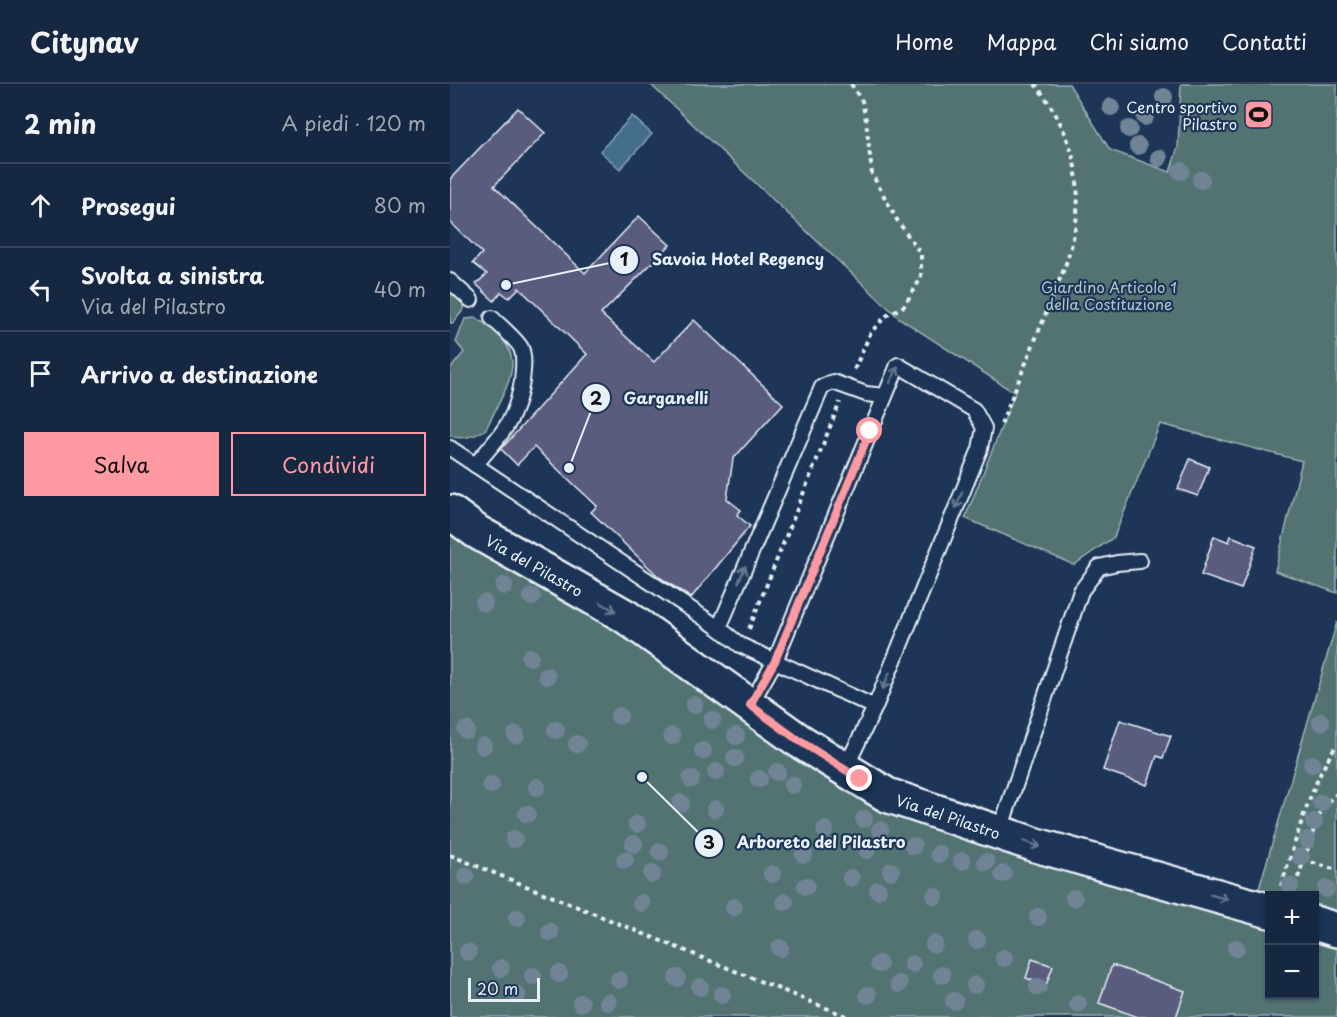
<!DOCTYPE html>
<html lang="it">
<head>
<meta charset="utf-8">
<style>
  :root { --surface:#162841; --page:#1f3048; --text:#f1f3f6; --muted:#9ea6b1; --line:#35445a; --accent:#ff9aa2 }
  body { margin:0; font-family:"Playpen Sans",sans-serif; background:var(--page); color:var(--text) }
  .controls { position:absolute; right:18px; bottom:18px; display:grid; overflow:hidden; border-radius:0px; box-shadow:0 2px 4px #0004 }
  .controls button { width:54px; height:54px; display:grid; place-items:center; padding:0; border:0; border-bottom:2px solid var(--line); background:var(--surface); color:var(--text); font:30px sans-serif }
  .scale { position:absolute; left:18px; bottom:15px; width:72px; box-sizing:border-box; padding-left:6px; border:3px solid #e8f1f8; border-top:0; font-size:16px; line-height:21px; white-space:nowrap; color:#e8f1f8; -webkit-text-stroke:4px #1d3557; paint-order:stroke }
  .stop { position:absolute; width:18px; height:18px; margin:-14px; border:4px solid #ff9aa2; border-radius:50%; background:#fff }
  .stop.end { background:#ff9aa2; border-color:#fff; box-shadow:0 2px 6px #0008 }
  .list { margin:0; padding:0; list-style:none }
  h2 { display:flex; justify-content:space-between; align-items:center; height:78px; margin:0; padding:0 24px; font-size:26px }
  h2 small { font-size:20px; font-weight:400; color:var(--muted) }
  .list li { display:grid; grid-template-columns:39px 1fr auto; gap:18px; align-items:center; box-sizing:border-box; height:84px; padding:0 24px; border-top:2px solid var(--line) }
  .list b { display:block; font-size:22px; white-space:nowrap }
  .list p { margin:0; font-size:20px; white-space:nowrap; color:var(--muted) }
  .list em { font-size:20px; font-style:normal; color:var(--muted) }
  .actions { display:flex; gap:12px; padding:18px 24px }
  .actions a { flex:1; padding:14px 0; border:2px solid var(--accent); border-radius:0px; text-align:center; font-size:21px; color:var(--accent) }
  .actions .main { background:var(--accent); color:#111 }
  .icon { flex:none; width:33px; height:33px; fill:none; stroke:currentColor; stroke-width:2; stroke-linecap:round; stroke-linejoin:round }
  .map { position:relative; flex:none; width:887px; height:933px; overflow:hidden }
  header { display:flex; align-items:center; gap:36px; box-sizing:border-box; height:84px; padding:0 30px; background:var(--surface); border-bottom:2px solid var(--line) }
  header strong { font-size:28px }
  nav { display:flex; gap:33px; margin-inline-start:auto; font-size:21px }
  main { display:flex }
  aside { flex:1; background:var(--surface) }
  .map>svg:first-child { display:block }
</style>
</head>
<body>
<header>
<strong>Citynav</strong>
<nav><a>Home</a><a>Mappa</a><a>Chi siamo</a><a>Contatti</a></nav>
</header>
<main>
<aside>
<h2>2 min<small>A piedi · 120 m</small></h2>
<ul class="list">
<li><svg class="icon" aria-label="ahead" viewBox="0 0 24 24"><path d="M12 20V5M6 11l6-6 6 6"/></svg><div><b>Prosegui</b></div><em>80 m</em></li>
<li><svg class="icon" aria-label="left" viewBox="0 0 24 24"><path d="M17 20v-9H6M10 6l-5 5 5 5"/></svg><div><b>Svolta a sinistra</b><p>Via del Pilastro</p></div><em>40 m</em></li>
<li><svg class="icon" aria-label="arrive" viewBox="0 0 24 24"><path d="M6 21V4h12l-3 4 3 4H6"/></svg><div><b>Arrivo a destinazione</b></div></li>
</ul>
<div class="actions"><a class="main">Salva</a><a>Condividi</a></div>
</aside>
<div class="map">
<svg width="887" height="933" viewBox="0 0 887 933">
  <rect width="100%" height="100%" fill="#1d3557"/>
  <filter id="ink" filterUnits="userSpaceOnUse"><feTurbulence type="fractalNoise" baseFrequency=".0167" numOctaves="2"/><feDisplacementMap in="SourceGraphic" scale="12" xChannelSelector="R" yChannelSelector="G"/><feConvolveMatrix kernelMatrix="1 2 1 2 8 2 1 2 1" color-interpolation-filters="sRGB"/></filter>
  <g filter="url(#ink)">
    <g fill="#537372" stroke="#9eb2b5" stroke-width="1.5">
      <path d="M 200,0 L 619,0 L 660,66 L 720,88 L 728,63 L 731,0 L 887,0 L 887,509 L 825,487 L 852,377 L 710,340 L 664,453 L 624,481 L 515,434 L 565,309 L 449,234 Z"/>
      <path d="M 0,202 L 15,219 L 14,225 L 3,239 L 0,239 Z"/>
      <path d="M 26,234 C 85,268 59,297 36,345 C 25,353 13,356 0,352 L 0,285 L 14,268 L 6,258 L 15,235 Z"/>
      <path d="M 0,442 L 163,542 L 347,670 L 819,842 L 820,910 L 864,910 L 865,855 L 887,862 L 887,933 L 0,933 Z"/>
      <path d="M 887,538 L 887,832 L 865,825 L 864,812 L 820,811 L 808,808 Z"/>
    </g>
    <path fill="#446e8c" stroke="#86a2b7" stroke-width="1.5" d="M 182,32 L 202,50 L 170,85 L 150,67 Z"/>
    <g fill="#5a5b7e" stroke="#e8f1f8" stroke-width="1.5">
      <path d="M 68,24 L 95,49 L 44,102 L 135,189 L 189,132 L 220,161 L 151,230 L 204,278 L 244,236 L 333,320 L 283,375 L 277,415 L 291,426 L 287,431 L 300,442 L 241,514 L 209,493 L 141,428 L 147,422 L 84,363 L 67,381 L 51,365 L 137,270 L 69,204 L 59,214 L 51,208 L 44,217 L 26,200 L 37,190 L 23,179 L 32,169 L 0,138 L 0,95 Z"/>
      <path d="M 740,375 L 759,383 L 748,412 L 728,405 Z"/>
      <path d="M 764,452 L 779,458 L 781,452 L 806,462 L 791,505 L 751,491 Z"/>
      <path d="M 670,636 L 721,652 L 713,674 L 707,672 L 697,701 L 653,686 Z"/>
      <path d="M 582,875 L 603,882 L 596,901 L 576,894 Z"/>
      <path d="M 662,881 L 735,907 L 726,933 L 688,933 L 649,919 Z"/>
    </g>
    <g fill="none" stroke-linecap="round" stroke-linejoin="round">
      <defs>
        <g id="lane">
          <path d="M 0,197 L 21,216"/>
          <path d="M 0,364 L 269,544 L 290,561 L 425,623"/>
          <path d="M 25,381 C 51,351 66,337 72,297 C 73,287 75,273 71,264 C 67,256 49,241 42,234"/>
          <path d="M 269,544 L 372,303 L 383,298 L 416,310 L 435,312"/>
          <path d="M 300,621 L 325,577 L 448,281 L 524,326 L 534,344 L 530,365 L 425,623 L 395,685"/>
          <path d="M 549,749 L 631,507 L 649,483 L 667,479 L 690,477"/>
        </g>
        <g id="secondary">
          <path id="s1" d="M 0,428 L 27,448 L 175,532 L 348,656 L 437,711 L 586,761 L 820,827"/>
          <path d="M 864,839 L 887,846"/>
        </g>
      </defs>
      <use href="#lane" stroke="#e8f1f8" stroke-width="18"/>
      <use href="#secondary" stroke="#e8f1f8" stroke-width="38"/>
      <g stroke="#e8f1f8" stroke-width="4" stroke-dasharray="4.5 4.5" stroke-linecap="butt">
        <path d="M 401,0 L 412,17 L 416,36 L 422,90 L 447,136 L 471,170 L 471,194 L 454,222 L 436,232 L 421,248 L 404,286"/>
        <path d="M 551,340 L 614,185 C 639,117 630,56 585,0"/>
        <path d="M 299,545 L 390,318"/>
        <path d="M 0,771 L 398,933"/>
        <path d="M 854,776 C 862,754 867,723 887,710"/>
        <path d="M 831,802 C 847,754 859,703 887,660"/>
        <path d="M 842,811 L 854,776 L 887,786"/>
      </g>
      <use href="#lane" stroke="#1d3557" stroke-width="14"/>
      <use href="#secondary" stroke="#1d3557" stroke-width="33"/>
    </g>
    <g fill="#708496">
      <circle cx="714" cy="13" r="9"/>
      <circle cx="661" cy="23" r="9"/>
      <circle cx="695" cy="33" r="9"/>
      <circle cx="679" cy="45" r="9"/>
      <circle cx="688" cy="62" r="9"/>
      <circle cx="709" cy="74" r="9"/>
      <circle cx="731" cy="87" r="9"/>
      <circle cx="751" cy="96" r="9"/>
      <circle cx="54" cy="502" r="9"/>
      <circle cx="82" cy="513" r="9"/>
      <circle cx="34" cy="519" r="9"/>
      <circle cx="80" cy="573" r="9"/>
      <circle cx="97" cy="592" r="9"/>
      <circle cx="244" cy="621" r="9"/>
      <circle cx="169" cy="632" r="9"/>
      <circle cx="262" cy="636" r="9"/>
      <circle cx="871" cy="638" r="9"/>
      <circle cx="16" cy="646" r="9"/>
      <circle cx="106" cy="646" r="9"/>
      <circle cx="66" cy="651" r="9"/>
      <circle cx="222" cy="652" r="9"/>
      <circle cx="286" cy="652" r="9"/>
      <circle cx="127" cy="660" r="9"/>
      <circle cx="33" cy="662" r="9"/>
      <circle cx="253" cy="667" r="9"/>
      <circle cx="285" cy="674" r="9"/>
      <circle cx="862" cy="680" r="9"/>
      <circle cx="266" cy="688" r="9"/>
      <circle cx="327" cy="688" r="9"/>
      <circle cx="241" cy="695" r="9"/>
      <circle cx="309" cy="695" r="9"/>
      <circle cx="41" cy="701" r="9"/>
      <circle cx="342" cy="701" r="9"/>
      <circle cx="87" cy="703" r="9"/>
      <circle cx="231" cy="719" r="9"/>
      <circle cx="871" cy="719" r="9"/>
      <circle cx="265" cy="725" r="9"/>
      <circle cx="77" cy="730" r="9"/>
      <circle cx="414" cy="735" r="9"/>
      <circle cx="864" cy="738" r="9"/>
      <circle cx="187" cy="740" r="9"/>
      <circle cx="375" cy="746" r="9"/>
      <circle cx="430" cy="746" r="9"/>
      <circle cx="64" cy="755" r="9"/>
      <circle cx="857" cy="756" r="9"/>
      <circle cx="184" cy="760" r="9"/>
      <circle cx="463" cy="762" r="9"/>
      <circle cx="417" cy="766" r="9"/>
      <circle cx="210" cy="768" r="9"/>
      <circle cx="354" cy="770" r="9"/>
      <circle cx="489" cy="770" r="9"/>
      <circle cx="851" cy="773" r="9"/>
      <circle cx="175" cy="776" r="9"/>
      <circle cx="512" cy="777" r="9"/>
      <circle cx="536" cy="778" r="9"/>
      <circle cx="441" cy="787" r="9"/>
      <circle cx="202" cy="790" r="9"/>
      <circle cx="322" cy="790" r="9"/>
      <circle cx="553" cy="790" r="9"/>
      <circle cx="16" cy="792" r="9"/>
      <circle cx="401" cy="794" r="9"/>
      <circle cx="356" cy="802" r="9"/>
      <circle cx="840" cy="802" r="9"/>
      <circle cx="876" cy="805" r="9"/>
      <circle cx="428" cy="806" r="9"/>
      <circle cx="485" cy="812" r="9"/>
      <circle cx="624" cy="814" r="9"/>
      <circle cx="335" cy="818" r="9"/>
      <circle cx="191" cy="819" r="9"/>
      <circle cx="284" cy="823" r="9"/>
      <circle cx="588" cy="833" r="9"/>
      <circle cx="67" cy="834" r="9"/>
      <circle cx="100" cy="848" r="9"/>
      <circle cx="527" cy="856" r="9"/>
      <circle cx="484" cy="860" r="9"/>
      <circle cx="330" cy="864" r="9"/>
      <circle cx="786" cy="864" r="9"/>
      <circle cx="18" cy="868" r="9"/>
      <circle cx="554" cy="874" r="9"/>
      <circle cx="429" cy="880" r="9"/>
      <circle cx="462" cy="880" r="9"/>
      <circle cx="51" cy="884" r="9"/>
      <circle cx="109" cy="890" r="9"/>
      <circle cx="492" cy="891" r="9"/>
      <circle cx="83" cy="892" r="9"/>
      <circle cx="227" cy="894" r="9"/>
      <circle cx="169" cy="896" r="9"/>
      <circle cx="449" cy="900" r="9"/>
      <circle cx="525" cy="901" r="9"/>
      <circle cx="250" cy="903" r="9"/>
      <circle cx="588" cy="903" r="9"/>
      <circle cx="67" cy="911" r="9"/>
      <circle cx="272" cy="911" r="9"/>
      <circle cx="418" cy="911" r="9"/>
      <circle cx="504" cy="917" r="9"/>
      <circle cx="158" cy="918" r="9"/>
      <circle cx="131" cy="919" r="9"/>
      <circle cx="628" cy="920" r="9"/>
    </g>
    <defs><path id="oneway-shaft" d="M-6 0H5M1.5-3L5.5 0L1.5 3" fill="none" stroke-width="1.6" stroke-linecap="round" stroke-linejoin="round" transform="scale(1.5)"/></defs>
    <g stroke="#64778f">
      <use href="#oneway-shaft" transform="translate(444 291) rotate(-63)"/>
      <use href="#oneway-shaft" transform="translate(509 416) rotate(112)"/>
      <use href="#oneway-shaft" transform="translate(292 490) rotate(-67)"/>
      <use href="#oneway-shaft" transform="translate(158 523) rotate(30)"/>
      <use href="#oneway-shaft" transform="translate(436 597) rotate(112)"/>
      <use href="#oneway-shaft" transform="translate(582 760) rotate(18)"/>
      <use href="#oneway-shaft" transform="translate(769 813) rotate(15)"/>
    </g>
  </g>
  <g fill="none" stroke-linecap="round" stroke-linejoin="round" filter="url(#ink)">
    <path stroke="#ff9aa2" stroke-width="8" d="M 410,695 L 348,656 L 300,621 L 325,577 L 420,347"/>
  </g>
  <defs>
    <symbol id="stadium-square" viewBox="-11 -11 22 22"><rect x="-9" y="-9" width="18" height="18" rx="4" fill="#ff9aa2" stroke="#1d3557"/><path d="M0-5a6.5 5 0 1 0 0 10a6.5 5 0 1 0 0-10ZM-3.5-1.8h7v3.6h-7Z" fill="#111"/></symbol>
  </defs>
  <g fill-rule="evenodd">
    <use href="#stadium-square" x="792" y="14" width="33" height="33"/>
  </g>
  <g text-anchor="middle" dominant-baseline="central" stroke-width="4.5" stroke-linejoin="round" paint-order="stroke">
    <g font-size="15" fill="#e8f1f8" stroke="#1d3557" text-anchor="end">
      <text x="787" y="22">Centro sportivo<tspan x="787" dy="17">Pilastro</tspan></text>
    </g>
    <g font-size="15" fill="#b4c5c9" stroke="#1d3557">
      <text x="659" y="202">Giardino Articolo 1<tspan x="659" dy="17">della Costituzione</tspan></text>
    </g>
    <g font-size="15" fill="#e8f1f8" stroke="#1d3557">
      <text stroke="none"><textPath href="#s1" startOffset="100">Via del Pilastro</textPath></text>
      <text stroke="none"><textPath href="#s1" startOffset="586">Via del Pilastro</textPath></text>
    </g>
  </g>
  <path fill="none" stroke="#e8f1f8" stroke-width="2" d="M56 201L174 176M119 384L146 314M192 693L259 759"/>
  <g fill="#e8f1f8" stroke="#1d3557" stroke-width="2">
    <circle cx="56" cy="201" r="6"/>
    <circle cx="119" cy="384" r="6"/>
    <circle cx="192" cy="693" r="6"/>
    <circle cx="174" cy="176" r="15"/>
    <circle cx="146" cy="314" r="15"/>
    <circle cx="259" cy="759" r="15"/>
  </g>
  <g font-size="18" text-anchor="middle" font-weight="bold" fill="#111">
    <text x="174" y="182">1</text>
    <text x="146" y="321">2</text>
    <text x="259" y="765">3</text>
  </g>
  <g font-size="16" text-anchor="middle" font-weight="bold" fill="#e8f1f8" stroke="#1d3557" stroke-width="4.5" stroke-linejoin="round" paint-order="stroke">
    <text x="288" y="181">Savoia Hotel Regency</text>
    <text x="216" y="320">Garganelli</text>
    <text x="371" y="764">Arboreto del Pilastro</text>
  </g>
</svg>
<div class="controls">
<button>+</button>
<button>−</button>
</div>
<div class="scale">20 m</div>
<div class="stop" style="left:420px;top:347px"></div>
<div class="stop end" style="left:410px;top:695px"></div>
</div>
</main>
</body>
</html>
